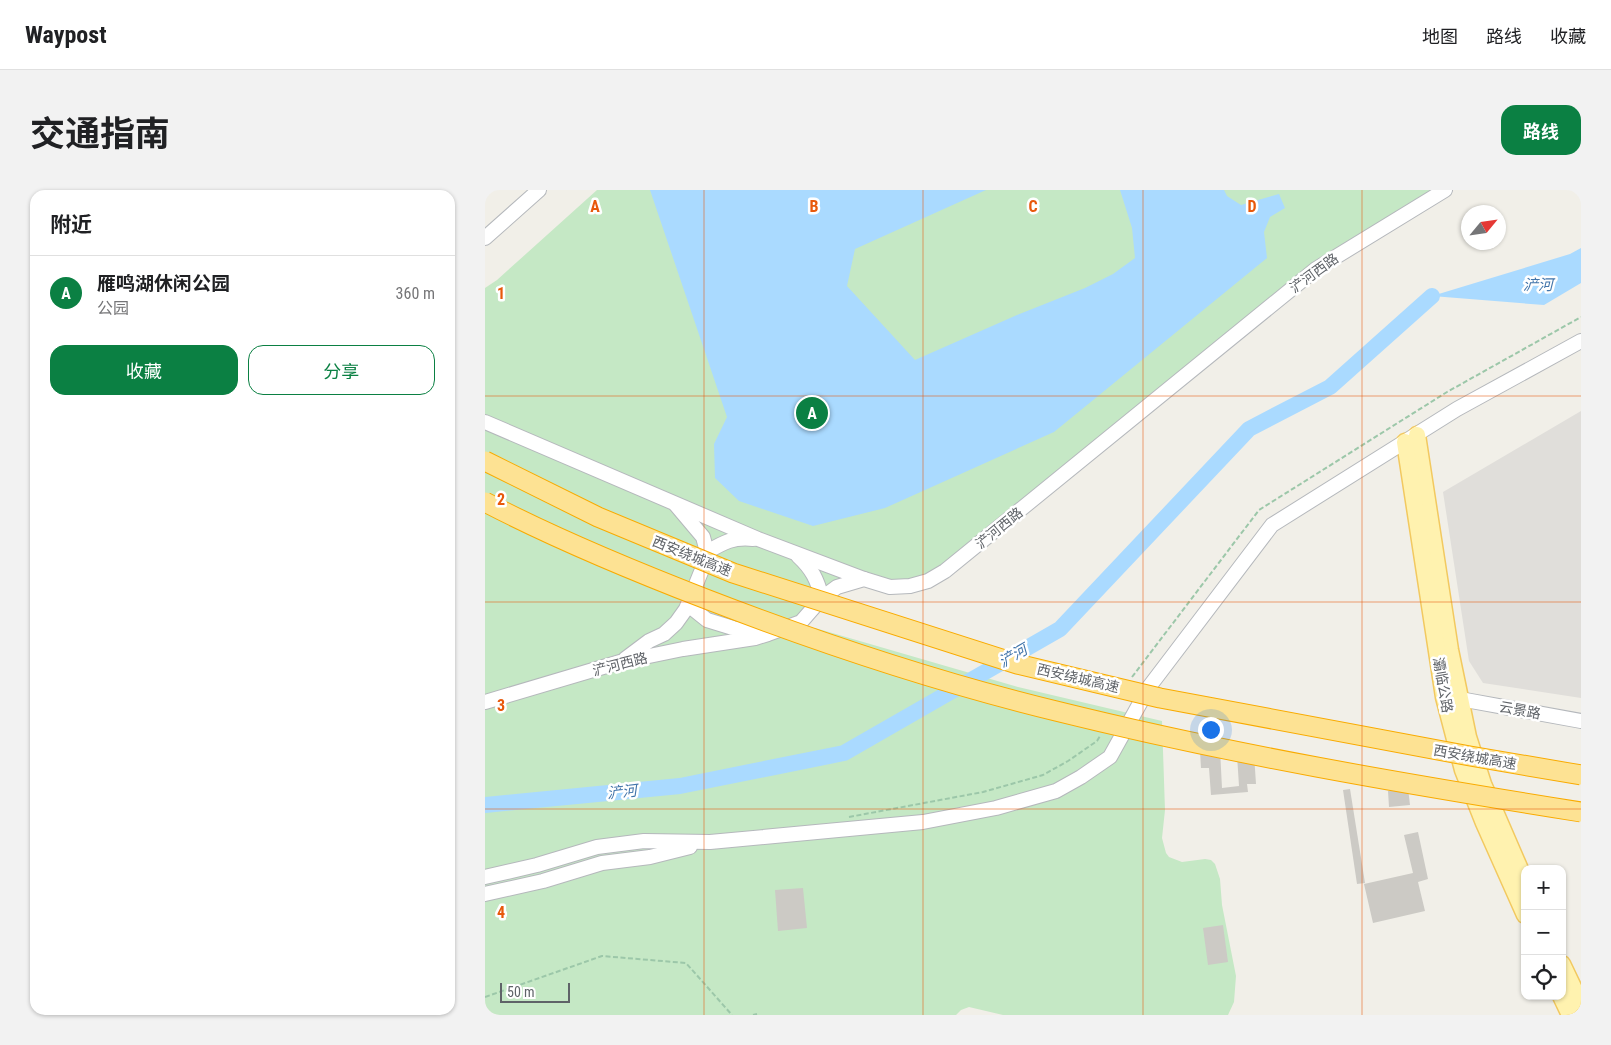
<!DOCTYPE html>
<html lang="zh">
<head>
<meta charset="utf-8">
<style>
  :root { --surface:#fff; --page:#f2f2f2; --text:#202124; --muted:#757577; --line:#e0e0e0; --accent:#0b8043 }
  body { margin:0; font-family:"Roboto Condensed","Noto Sans SC",sans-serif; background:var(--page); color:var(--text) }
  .controls { position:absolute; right:15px; bottom:15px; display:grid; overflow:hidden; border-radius:10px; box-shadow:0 1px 4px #0004 }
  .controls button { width:45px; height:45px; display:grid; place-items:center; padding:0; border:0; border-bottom:1px solid var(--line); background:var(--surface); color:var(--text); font:25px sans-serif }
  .compass { position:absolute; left:976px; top:15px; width:45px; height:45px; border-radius:50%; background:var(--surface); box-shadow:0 1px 4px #0004; rotate:61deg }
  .scale { position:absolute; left:15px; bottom:12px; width:70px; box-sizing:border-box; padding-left:5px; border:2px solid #5f6368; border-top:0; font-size:14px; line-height:18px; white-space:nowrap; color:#5f6368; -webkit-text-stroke:4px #fff; paint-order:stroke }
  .you { position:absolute; left:725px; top:539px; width:18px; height:18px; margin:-12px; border:4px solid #fff; border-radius:50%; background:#1a73e8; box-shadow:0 0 0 8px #1a73e833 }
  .badge { display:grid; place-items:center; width:32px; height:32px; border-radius:50%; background:var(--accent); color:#fff; font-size:16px; font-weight:700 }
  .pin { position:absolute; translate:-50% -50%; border:2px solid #fff; box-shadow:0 1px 5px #0006 }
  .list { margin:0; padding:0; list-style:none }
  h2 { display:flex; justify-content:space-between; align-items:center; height:65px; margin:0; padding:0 20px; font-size:21px }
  h2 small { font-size:16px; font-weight:400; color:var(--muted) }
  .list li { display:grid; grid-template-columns:32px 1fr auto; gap:15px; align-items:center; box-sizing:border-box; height:75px; padding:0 20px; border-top:1px solid var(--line) }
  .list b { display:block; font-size:19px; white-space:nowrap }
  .list p { margin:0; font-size:16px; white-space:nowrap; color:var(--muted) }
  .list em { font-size:16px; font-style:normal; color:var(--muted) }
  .actions { display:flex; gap:10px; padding:15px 20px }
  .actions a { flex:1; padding:11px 0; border:1px solid var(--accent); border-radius:15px; text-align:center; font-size:18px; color:var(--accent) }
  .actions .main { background:var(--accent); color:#fff }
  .icon { flex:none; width:28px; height:28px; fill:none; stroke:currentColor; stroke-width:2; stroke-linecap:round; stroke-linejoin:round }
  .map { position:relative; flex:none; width:1096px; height:825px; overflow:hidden; border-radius:15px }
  header { display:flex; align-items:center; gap:30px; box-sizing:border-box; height:70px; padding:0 25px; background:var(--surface); border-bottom:1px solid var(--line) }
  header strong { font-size:24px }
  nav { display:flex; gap:28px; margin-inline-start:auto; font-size:18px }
  .intro { display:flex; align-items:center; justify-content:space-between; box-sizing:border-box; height:120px; padding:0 30px }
  h1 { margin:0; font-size:35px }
  .button { padding:12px 22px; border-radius:15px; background:var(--accent); color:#fff; font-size:18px; font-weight:700 }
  main { display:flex; gap:30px; padding:0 30px }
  aside { flex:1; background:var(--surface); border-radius:15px; box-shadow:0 1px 4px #0004 }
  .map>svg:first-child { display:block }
</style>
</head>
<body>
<header>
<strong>Waypost</strong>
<nav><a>地图</a><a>路线</a><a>收藏</a></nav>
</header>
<div class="intro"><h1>交通指南</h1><a class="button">路线</a></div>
<main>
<aside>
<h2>附近<small></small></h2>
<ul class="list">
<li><span class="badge">A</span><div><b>雁鸣湖休闲公园</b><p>公园</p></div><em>360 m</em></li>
</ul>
<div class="actions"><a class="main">收藏</a><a>分享</a></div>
</aside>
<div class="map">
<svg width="1096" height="825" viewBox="0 0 1096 825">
  <rect width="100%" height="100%" fill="#f1efe8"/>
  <path fill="#e0deda" d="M 1096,221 L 1096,508 L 998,493 L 984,471 L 958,302 Z"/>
  <path fill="#c5e8c5" d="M 112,0 L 960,0 L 831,79 L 443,391 L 352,397 L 324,421 L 268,449 L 330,438 L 533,497 L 677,531 L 680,620 L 677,648 L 681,663 L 684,667 L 697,672 L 720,669 L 726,670 L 730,674 L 735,689 L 737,715 L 751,786 L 749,812 L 743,825 L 518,825 L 484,817 L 476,820 L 471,825 L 0,825 L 0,98 L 12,90 Z"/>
  <g fill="#aadaff">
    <path d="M 165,0 L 501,0 L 370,59 L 362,96 L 430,170 L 532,125 L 600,98 L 628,84 L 650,68 L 647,38 L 635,0 L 739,0 L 742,6 L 756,15 L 794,4 L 800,18 L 785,27 L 779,42 L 782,68 L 569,242 L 400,318 L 328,336 L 254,311 L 230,288 L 229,254 L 242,227 Z"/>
    <path d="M 1096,58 L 1096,93 L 1059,115 L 947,106 L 1085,64 Z"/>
  </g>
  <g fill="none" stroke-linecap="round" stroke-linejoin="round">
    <path stroke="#aadaff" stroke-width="16" d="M 0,615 L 195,596 L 359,563 L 575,439 L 764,239 L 845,197 L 947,106"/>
  </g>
  <g fill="#cccac5">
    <path d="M 735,559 L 737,598 L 754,596 L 752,565 L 769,564 L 771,594 L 762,594 L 763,602 L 726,605 L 724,578 L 716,578 L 715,561 Z"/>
    <path d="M 923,598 L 925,615 L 904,617 L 903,601 Z"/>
    <path d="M 865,599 L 880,693 L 872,694 L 858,600 Z"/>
    <path d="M 933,642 L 943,689 L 933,692 L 940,721 L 888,733 L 879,694 L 928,683 L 919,645 Z"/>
    <path d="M 318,698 L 322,738 L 293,741 L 290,700 Z"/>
    <path d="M 738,735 L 743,772 L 723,775 L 718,738 Z"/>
  </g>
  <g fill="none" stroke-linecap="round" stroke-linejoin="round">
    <defs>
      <g id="minor">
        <path d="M 0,48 L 54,0"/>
        <path d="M 0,232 L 273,349 L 379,389"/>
        <path d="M 222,362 C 239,352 248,347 268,349"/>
        <path d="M 313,366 C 327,379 332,389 337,408"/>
        <path d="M 205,409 L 207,418 L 222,430 L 248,438 L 274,443"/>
        <path d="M 140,469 L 164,451 L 179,444 L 191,433 L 201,419 L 218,377 L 222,362 L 218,347 L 191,315"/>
        <path d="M 975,509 L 1096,531"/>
        <path d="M 0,512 L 135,472 L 198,459 L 270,448 L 283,444 L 316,432 L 337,408 L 352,397 L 379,389 L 405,397 L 425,396 L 443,391 L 460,381 L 831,79 L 960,0"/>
        <path d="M 0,687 L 52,675 L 112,657 L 159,651 L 225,652 L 438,632 L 511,618 L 571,601 L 596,587 L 625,567 L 664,497 L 787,335 L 972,219 L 1096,151"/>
        <path d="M 0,704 L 58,691 L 117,673 L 165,667 L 205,657"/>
      </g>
      <g id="major">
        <path d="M 932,245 L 965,460 L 983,547 L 998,594 L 1040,691"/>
        <path d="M 920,252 L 959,507 L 978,580 L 999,633 L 1040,725"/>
        <path d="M 1077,774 L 1096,814"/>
        <path d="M 1076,806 L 1085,825"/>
      </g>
    </defs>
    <use href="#minor" stroke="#b5b8bc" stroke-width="16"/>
    <use href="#major" stroke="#f2c960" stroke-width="19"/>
    <g stroke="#9cc7a9" stroke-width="2" stroke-dasharray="5 2.5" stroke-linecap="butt">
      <path d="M 647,487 L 774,320 L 962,202 L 1096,127"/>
      <path d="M 364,627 L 498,602 L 558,585 L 583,571 L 612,551 L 615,546"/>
      <path d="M 0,807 L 117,766 L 201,773 L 247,825"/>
      <path d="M 268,825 L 272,824"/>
    </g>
    <use href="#minor" stroke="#fff" stroke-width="14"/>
    <use href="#major" stroke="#fff2af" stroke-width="16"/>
    <defs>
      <g id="highway-bridge">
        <path d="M 0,271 L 113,327 L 248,383 L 532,474 L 675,508 L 985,566 L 1096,585"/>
        <path d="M 0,312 C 71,349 146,380 221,409 C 335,453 452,492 571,521 C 744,564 920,594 1096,622"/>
      </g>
    </defs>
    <use href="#highway-bridge" stroke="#f9ab00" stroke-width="21" stroke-linecap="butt"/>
    <use href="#highway-bridge" stroke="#fde293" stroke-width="19"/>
  </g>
  <path fill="none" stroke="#e8590c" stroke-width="1" stroke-opacity="0.55" d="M 219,0 L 219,825M 438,0 L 438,825M 658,0 L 658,825M 877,0 L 877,825M 0,206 L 1096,206M 0,412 L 1096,412M 0,619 L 1096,619"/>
  <g text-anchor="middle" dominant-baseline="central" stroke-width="5" stroke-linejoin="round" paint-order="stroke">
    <g font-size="14" fill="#5f6368" stroke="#fff">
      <text transform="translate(829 83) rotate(-36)">浐河西路</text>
      <text transform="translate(514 338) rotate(-39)">浐河西路</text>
      <text transform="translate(207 366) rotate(22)">西安绕城高速</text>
      <text transform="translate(135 474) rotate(-14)">浐河西路</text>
      <text transform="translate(593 488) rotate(13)">西安绕城高速</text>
      <text transform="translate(958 495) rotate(80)">灞临公路</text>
      <text transform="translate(1035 520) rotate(10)">云景路</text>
      <text transform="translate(990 567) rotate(10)">西安绕城高速</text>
    </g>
    <g font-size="15" font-style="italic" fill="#4174aa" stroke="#fff">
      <text x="1053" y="95">浐河</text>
      <text transform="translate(528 466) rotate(-30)">浐河</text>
      <text transform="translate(137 602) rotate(-6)">浐河</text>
    </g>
  </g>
  <g font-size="16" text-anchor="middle" font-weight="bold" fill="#e8590c" stroke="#fff" stroke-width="5" stroke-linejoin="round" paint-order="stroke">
    <text x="110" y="22">A</text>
    <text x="329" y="22">B</text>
    <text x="548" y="22">C</text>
    <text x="767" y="22">D</text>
    <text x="16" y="109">1</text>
    <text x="16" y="315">2</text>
    <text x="16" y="521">3</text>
    <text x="16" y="728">4</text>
  </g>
</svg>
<div class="controls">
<button>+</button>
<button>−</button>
<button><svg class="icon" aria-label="locate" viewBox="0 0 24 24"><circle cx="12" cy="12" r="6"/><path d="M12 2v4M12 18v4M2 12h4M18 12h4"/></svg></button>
</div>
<svg class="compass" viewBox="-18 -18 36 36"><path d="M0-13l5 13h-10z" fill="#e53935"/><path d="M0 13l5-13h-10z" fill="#757577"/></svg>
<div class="scale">50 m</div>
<div class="you"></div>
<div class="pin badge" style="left:327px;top:223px">A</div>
</div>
</main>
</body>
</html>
